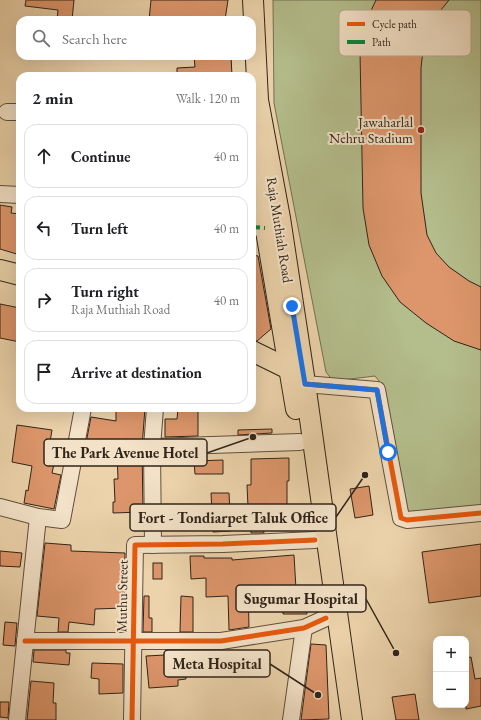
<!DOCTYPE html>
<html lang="en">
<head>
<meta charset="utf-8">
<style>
  :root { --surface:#fff; --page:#f6f6f6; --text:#202124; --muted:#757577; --line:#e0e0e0 }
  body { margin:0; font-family:"EB Garamond",serif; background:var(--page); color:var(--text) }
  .controls { position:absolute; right:12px; bottom:12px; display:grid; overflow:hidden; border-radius:8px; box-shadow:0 4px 16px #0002 }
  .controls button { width:36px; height:36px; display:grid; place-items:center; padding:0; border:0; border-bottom:1px solid var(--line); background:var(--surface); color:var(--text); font:20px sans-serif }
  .stop { position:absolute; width:12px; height:12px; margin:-9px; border:3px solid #1a73e8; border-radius:50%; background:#fff }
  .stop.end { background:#1a73e8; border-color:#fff; box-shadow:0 1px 4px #0008 }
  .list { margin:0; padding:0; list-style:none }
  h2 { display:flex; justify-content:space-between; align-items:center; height:52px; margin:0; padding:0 16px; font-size:17px }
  h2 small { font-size:13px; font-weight:400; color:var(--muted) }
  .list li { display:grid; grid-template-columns:26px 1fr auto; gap:12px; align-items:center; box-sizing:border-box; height:64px; margin:0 8px 8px; padding:0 8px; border:1px solid var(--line); border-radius:12px }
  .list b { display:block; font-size:15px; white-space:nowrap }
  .list p { margin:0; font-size:13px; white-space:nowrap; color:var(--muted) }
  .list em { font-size:13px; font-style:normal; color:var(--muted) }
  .icon { flex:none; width:22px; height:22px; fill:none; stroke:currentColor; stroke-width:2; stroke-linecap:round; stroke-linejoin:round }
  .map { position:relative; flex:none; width:481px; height:720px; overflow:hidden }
  .search { position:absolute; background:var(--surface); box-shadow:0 4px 16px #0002; left:16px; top:16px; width:240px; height:44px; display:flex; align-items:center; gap:10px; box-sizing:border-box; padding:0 14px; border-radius:12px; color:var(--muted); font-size:15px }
  .panel { position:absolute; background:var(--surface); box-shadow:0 4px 16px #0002; left:16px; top:72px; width:240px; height:340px; border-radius:12px }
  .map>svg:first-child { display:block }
</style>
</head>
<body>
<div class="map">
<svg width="481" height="720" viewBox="0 0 481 720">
  <rect width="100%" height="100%" fill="#ecd3ab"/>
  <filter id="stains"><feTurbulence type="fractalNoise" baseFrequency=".005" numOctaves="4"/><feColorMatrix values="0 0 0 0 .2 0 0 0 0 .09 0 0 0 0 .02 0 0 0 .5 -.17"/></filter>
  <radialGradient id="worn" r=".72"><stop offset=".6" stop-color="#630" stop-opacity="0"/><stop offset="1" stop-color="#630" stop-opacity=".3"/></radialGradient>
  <path fill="#b4bd8c" stroke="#727052" d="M 273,0 L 481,0 L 481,506 L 403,513 L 384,387 L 375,376 L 333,381 L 326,372 L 274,103 Z"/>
  <g fill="#dd966b" stroke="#312419">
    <path d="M 26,0 L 74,0 L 72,20 L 57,20 L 58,10 L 25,6 Z"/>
    <path d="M 151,0 L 228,0 L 225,20 L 149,20 Z"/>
    <path d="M 376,0 L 449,0 L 436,16 L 427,33 L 423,50 L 421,68 L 421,193 L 427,235 L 436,253 L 449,267 L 469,281 L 481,287 L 481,350 L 454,341 L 426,323 L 400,302 L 382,276 L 369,245 L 363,208 L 360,52 L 368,17 Z"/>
    <path d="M 194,56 L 231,56 L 232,76 L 177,76 L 177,68 L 195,67 Z"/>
    <path d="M 0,205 L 12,207 L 11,213 L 20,214 L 20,255 L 0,249 Z"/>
    <path d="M 252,255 L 258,256 L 271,329 L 257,341 L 252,340 Z"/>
    <path d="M 0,304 L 20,308 L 20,342 L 0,338 Z"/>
    <path d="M 116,408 L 145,408 L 142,447 L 143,512 L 113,513 L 113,502 L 115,502 L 114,479 L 118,479 L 117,453 L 85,448 L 91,417 L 116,421 Z"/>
    <path d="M 178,408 L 198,408 L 198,436 L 165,437 L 165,419 L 177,419 Z"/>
    <path d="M 17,425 L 52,430 L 48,454 L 56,455 L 52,473 L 61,475 L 54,509 L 24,503 L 26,490 L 28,491 L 32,466 L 12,462 Z"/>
    <path d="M 272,429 L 272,433 L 238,435 L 238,430 Z"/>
    <path d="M 289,458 L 289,481 L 287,481 L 287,508 L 291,508 L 292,527 L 263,528 L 264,533 L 251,533 L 250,507 L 248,507 L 247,485 L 251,485 L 251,459 Z"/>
    <path d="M 223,460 L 223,474 L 195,474 L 194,461 Z"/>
    <path d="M 369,486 L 373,515 L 355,518 L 350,489 Z"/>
    <path d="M 211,493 L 229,493 L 231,531 L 213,532 Z"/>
    <path d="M 45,543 L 71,545 L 71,551 L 125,553 L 124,608 L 95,609 L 94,625 L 69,622 L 68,632 L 58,632 L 59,618 L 37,616 Z"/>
    <path d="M 481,544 L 481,596 L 429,603 L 422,552 Z"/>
    <path d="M 0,551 L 22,553 L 20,567 L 0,566 Z"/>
    <path d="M 294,555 L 296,589 L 306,589 L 307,614 L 283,614 L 282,600 L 271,601 L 271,586 L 248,587 L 249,627 L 229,630 L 228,596 L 206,597 L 206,578 L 191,579 L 190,556 L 204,556 L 204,558 L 232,558 L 232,560 Z"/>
    <rect x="153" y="563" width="9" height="16"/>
    <path d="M 144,596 L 149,596 L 149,618 L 152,618 L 152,632 L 143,632 Z"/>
    <path d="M 181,596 L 193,597 L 193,632 L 180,632 Z"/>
    <path d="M 5,622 L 17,623 L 15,646 L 3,645 Z"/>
    <path d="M 311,644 L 326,645 L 329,719 L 301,720 Z"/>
    <path d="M 34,650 L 66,650 L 66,653 L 70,653 L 69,665 L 33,662 Z"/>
    <path d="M 184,654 L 186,679 L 178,680 L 178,686 L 149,688 L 146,656 Z"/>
    <path d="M 471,657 L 475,679 L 481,678 L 481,706 L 466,709 L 466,658 Z"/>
    <path d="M 92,663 L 123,664 L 123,693 L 99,694 L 99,679 L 91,678 Z"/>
    <path d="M 31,681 L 54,683 L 53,703 L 56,703 L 56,720 L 27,720 Z"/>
    <path d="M 415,694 L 419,720 L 396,720 L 392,697 Z"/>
    <path d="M 0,702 L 9,702 L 8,718 L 0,717 Z"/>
  </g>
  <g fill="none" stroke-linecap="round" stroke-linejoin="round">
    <defs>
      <g id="minor">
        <path d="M 7,112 L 20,112"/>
        <path d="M 0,194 L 20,195"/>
        <path d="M 252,227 L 265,228"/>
        <path d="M 305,384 L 377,390 L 401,518 L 407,520 L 481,513"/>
        <path d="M 152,447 L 300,442"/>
        <path d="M 0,507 L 38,517 L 62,520 L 83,408"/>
        <path d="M 153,545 L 152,447 L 155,408"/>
        <path d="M 25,641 L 221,641 L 304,628 L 326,618"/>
        <path d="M 17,720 L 38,517"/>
        <path d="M 132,720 L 135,545 L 223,544 L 315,540"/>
        <path d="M 291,720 L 304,628"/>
      </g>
      <g id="major">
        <path d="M 253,0 L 258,100 L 280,218 L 304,376 L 352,720"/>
        <path d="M 252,148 L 296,409"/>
        <path d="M 0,270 L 20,275"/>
        <path d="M 252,351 L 297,373"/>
      </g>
    </defs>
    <use href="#minor" stroke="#60503e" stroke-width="18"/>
    <use href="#major" stroke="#312419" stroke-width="22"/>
    <use href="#minor" stroke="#f3e2c8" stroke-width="16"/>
    <use href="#major" stroke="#ecd3ab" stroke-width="20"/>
    <path stroke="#00873e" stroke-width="4" stroke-dasharray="8 4" stroke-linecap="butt" d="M 252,227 L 265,228"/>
    <defs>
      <g id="cycleway">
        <path d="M 305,384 L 377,390 L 401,518 L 407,520 L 481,513"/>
        <path d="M 25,641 L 221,641 L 304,628 L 326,618"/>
        <path d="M 132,720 L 135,545 L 223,544 L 315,540"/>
      </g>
    </defs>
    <use href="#cycleway" stroke="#f3e2c8" stroke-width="8"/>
    <use href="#cycleway" stroke="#e8590c" stroke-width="5"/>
  </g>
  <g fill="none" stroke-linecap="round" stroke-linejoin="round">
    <path stroke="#1a73e8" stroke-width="5" d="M 292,306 L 305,384 L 377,390 L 388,452"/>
  </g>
  <circle fill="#8f2418" stroke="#f3e2c8" stroke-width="1.5" cx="421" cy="130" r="4"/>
  <g text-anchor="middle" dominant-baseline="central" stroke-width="4" stroke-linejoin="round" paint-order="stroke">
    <g font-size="14" fill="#312419" stroke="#f3e2c8" text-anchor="end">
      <text x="413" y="122">Jawaharlal<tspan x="413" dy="16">Nehru Stadium</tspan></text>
    </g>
    <g font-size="14" fill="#312419" stroke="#f3e2c8">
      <text transform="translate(280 230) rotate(81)">Raja Muthiah Road</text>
      <text transform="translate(122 596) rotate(-89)">Muthu Street</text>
    </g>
  </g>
  <rect x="339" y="10" width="132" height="46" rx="6" fill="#f3e2c8" stroke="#b9a994" stroke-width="1"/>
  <rect x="347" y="22" width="18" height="4" fill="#e8590c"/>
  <rect x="347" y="40" width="18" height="4" fill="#00873e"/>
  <g font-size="11" fill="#312419">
    <text x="372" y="28">Cycle path</text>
    <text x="372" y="46">Path</text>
  </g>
  <path fill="none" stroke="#312419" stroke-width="1.5" d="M253 437L207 453M365 475L336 517M396 653L366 599M318 695L270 664"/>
  <g fill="#312419" stroke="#f3e2c8" stroke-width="1.5">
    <circle cx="253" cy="437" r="4"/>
    <circle cx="365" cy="475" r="4"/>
    <circle cx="396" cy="653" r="4"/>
    <circle cx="318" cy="695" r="4"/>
  </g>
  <g fill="#f3e2c8" stroke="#312419" stroke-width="1.5">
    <rect x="44" y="439" width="163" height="27" rx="4"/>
    <rect x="130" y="504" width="206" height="27" rx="4"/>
    <rect x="236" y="585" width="130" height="27" rx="4"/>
    <rect x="164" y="650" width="106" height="27" rx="4"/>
  </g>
  <g font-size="15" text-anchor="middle" font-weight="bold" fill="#312419">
    <text x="125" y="458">The Park Avenue Hotel</text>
    <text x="233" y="523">Fort - Tondiarpet Taluk Office</text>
    <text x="301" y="604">Sugumar Hospital</text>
    <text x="217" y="669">Meta Hospital</text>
  </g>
  <rect width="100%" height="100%" filter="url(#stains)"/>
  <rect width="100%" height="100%" fill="url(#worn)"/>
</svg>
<div class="controls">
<button>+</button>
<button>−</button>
</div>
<div class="stop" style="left:388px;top:452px"></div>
<div class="stop end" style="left:292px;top:306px"></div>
<div class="search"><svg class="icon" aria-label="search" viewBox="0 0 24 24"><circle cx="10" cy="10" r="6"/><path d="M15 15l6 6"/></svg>Search here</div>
<section class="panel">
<h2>2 min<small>Walk · 120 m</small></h2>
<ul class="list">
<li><svg class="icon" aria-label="ahead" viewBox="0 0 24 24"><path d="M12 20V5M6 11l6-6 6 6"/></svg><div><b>Continue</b></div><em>40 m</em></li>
<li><svg class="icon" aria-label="left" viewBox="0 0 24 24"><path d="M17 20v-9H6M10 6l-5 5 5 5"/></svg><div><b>Turn left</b></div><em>40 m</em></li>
<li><svg class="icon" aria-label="right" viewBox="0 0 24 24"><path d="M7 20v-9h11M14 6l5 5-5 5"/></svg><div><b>Turn right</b><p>Raja Muthiah Road</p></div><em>40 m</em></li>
<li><svg class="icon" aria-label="arrive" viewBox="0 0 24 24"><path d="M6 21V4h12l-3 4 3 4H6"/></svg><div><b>Arrive at destination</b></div></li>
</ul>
</section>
</div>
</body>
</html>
